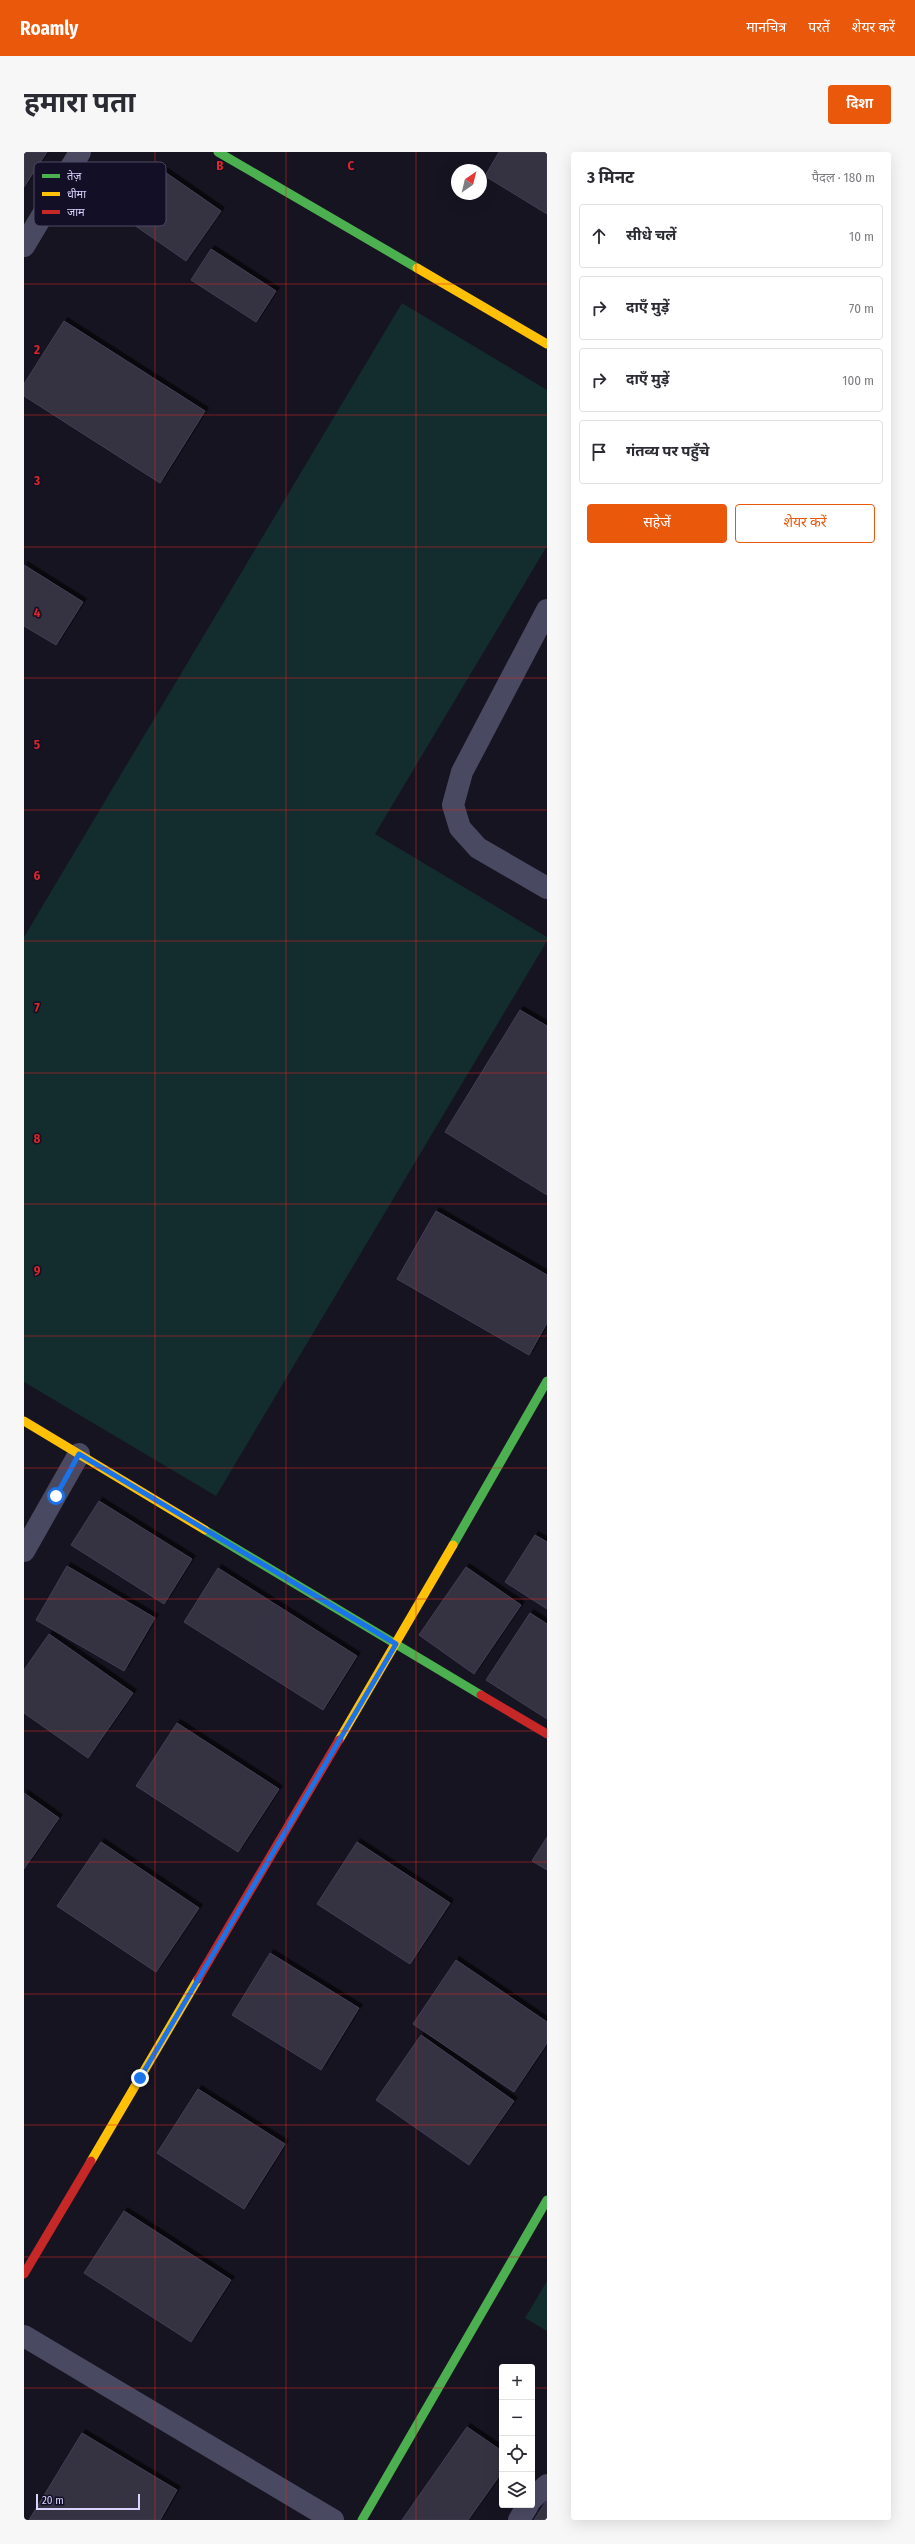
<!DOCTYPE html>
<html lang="hi">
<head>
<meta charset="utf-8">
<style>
  :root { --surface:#fff; --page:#f7f7f7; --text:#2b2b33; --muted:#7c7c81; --line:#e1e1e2; --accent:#ea580c }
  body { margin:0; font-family:"Fira Sans Condensed","Noto Sans Devanagari",sans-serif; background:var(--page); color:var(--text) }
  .controls { position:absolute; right:12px; bottom:12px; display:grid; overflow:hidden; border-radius:4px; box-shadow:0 4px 16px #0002 }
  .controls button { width:36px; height:36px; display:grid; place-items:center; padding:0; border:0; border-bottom:1px solid var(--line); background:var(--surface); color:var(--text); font:20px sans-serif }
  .compass { position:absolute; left:427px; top:12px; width:36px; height:36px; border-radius:50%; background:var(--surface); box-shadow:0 4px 16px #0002; rotate:35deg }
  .scale { position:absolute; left:12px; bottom:10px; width:104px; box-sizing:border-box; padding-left:4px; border:2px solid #d9d4ff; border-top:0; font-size:11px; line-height:14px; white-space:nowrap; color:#d9d4ff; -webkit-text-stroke:3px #130f26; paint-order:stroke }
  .stop { position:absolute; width:12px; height:12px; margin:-9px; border:3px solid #1a73e8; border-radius:50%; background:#fff }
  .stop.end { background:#1a73e8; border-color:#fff; box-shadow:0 1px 4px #0008 }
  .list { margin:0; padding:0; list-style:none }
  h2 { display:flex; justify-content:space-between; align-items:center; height:52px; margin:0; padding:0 16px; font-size:17px }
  h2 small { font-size:13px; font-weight:400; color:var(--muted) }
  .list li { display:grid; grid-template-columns:26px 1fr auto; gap:12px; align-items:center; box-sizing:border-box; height:64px; margin:0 8px 8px; padding:0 8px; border:1px solid var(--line); border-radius:4px }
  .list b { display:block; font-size:15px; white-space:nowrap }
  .list em { font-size:13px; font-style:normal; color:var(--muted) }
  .actions { display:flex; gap:8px; padding:12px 16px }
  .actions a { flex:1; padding:9px 0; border:1px solid var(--accent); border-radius:4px; text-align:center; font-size:14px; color:var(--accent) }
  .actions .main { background:var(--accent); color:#fff }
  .icon { flex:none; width:22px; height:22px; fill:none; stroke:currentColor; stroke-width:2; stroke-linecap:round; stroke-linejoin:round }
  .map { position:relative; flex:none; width:523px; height:2368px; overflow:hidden; border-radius:4px }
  header { display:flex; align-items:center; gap:24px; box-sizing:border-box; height:56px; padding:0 20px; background:var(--accent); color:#fff }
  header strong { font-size:19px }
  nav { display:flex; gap:22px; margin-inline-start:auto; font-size:14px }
  .intro { display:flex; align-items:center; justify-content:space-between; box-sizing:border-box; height:96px; padding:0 24px }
  h1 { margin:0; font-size:28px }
  .button { padding:10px 18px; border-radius:4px; background:var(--accent); color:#fff; font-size:14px; font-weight:700 }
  main { display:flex; gap:24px; padding:0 24px }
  aside { flex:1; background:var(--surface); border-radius:4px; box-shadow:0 4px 16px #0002 }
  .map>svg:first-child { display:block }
</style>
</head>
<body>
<header>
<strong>Roamly</strong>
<nav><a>मानचित्र</a><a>परतें</a><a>शेयर करें</a></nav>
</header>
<div class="intro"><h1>हमारा पता</h1><a class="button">दिशा</a></div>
<main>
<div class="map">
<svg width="523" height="2368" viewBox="0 0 523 2368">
  <defs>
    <filter id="shadow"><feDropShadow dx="3.5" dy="-3.5" stdDeviation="0" flood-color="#0009"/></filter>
  </defs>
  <rect width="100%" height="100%" fill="#161421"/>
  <g fill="#132c2d">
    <path d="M 378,151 L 523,238 L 523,394 L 351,682 L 523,785 L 523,789 L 192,1344 L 0,1230 L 0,785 Z"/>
    <path d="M 523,2129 L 523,2179 L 501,2166 Z"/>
  </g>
  <g fill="#343243" stroke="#433f54" filter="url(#shadow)">
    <path d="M 0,0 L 23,0 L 0,35 Z"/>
    <path d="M 475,0 L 523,0 L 523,62 L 461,24 Z"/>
    <path d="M 138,18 L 197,59 L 162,109 L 103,68 Z"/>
    <path d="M 187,97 L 252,139 L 232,170 L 167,128 Z"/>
    <path d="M 40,169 L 181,259 L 136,331 L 0,244 L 0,232 Z"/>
    <path d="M 0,413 L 59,450 L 32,493 L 0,474 Z"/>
    <path d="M 496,858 L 523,874 L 523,1043 L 421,980 Z"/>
    <path d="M 412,1059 L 523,1123 L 523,1171 L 505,1203 L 373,1127 Z"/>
    <path d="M 75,1349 L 168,1407 L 140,1452 L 47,1393 Z"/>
    <path d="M 511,1383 L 523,1390 L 523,1457 L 481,1430 Z"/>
    <path d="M 43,1414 L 131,1466 L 100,1519 L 12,1468 Z"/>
    <path d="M 442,1415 L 497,1453 L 450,1522 L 395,1483 Z"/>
    <path d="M 194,1416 L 333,1504 L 299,1558 L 160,1470 Z"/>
    <path d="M 506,1461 L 523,1472 L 523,1567 L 462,1528 Z"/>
    <path d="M 25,1482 L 109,1541 L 64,1606 L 0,1561 L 0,1518 Z"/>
    <path d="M 153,1571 L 255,1637 L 214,1700 L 112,1634 Z"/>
    <path d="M 0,1641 L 35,1666 L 0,1717 Z"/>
    <path d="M 523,1685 L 523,1718 L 508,1709 Z"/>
    <path d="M 77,1690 L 175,1756 L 132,1820 L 33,1754 Z"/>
    <path d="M 333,1690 L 426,1751 L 386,1812 L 293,1752 Z"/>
    <path d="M 246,1801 L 335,1856 L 297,1918 L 208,1863 Z"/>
    <path d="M 432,1808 L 523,1870 L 523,1891 L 490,1940 L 389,1872 Z"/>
    <path d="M 397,1883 L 490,1949 L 445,2013 L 352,1948 Z"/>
    <path d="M 174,1937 L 261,1992 L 220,2057 L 133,2001 Z"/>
    <path d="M 100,2059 L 207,2128 L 167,2190 L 60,2121 Z"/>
    <path d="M 443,2275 L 478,2299 L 478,2320 L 444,2368 L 378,2368 Z"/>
    <path d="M 58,2281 L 153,2338 L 136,2368 L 5,2368 Z"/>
    <path d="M 523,2348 L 523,2368 L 510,2368 Z"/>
  </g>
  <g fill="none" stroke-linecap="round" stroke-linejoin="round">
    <g stroke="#4a4962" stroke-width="22">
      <path d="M 0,94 L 56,0"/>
      <path d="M 523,458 L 438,620 L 429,653 L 436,676 L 454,696 L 523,736"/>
      <path d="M 0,1399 L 55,1302"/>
      <path d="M 0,2184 L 309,2368"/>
      <path d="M 508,2347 L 523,2333"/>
      <path d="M 495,2368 L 504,2353"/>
    </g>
    <g stroke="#4caf50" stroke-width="9">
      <path d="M 194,0 L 393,116"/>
      <path d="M 181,1378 L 457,1543"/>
      <path d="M 429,1393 L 523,1229"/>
      <path d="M 338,2368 L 523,2048"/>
    </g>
    <g stroke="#ffc107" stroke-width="9">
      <path d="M 393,116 L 523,192"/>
      <path d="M 0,1269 L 181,1378"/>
      <path d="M 315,1588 L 429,1393"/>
      <path d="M 67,2009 L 174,1827"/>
    </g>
    <g stroke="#c62828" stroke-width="9">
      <path d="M 457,1543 L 523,1582"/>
      <path d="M 174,1827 L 315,1588"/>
      <path d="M 0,2122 L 67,2009"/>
    </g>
  </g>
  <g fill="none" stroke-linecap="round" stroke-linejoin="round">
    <path stroke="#1a73e8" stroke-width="5" d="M 32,1344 L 55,1302 L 372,1492 L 116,1926"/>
  </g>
  <path fill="none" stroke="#d62828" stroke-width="1" stroke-opacity="0.55" d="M 131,0 L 131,2368M 262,0 L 262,2368M 392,0 L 392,2368M 0,132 L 523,132M 0,263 L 523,263M 0,395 L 523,395M 0,526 L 523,526M 0,658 L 523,658M 0,789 L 523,789M 0,921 L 523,921M 0,1052 L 523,1052M 0,1184 L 523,1184M 0,1316 L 523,1316M 0,1447 L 523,1447M 0,1579 L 523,1579M 0,1710 L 523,1710M 0,1842 L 523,1842M 0,1973 L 523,1973M 0,2105 L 523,2105M 0,2236 L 478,2236M 508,2236 L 523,2236"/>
  <rect x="10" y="10" width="132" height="64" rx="6" fill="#130f26" stroke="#4e4a67" stroke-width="1"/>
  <rect x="18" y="22" width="18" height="4" fill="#4caf50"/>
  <rect x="18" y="40" width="18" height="4" fill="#ffc107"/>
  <rect x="18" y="58" width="18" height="4" fill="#c62828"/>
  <g font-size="11" fill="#d9d4ff">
    <text x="43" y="28">तेज़</text>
    <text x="43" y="46">धीमा</text>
    <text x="43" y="64">जाम</text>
  </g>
  <g font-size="13" text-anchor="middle" font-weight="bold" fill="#d62828" stroke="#130f26" stroke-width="3" stroke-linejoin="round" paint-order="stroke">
    <text x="196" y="18">B</text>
    <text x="327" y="18">C</text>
    <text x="13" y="202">2</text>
    <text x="13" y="333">3</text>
    <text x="13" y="465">4</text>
    <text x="13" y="597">5</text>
    <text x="13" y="728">6</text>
    <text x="13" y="860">7</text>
    <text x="13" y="991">8</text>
    <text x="13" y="1123">9</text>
  </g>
</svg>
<div class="controls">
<button>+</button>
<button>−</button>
<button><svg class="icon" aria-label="locate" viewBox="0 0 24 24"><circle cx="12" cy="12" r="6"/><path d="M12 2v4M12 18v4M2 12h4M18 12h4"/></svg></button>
<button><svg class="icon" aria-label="layers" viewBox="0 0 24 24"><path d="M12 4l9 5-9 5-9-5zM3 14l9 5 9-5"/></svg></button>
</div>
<svg class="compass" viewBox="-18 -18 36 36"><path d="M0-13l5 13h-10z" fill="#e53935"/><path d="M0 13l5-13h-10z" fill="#7c7c81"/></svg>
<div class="scale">20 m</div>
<div class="stop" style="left:32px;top:1344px"></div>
<div class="stop end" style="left:116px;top:1926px"></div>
</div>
<aside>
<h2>3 मिनट<small>पैदल · 180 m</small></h2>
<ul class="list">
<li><svg class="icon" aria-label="ahead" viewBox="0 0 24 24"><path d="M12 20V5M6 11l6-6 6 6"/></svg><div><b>सीधे चलें</b></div><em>10 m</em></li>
<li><svg class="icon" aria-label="right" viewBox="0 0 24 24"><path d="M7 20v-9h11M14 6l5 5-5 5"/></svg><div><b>दाएँ मुड़ें</b></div><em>70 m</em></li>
<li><svg class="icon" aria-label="right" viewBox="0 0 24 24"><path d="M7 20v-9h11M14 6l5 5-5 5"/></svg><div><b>दाएँ मुड़ें</b></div><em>100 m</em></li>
<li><svg class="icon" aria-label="arrive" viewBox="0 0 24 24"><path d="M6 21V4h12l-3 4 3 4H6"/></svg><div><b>गंतव्य पर पहुँचे</b></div></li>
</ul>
<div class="actions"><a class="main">सहेजें</a><a>शेयर करें</a></div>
</aside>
</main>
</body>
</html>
